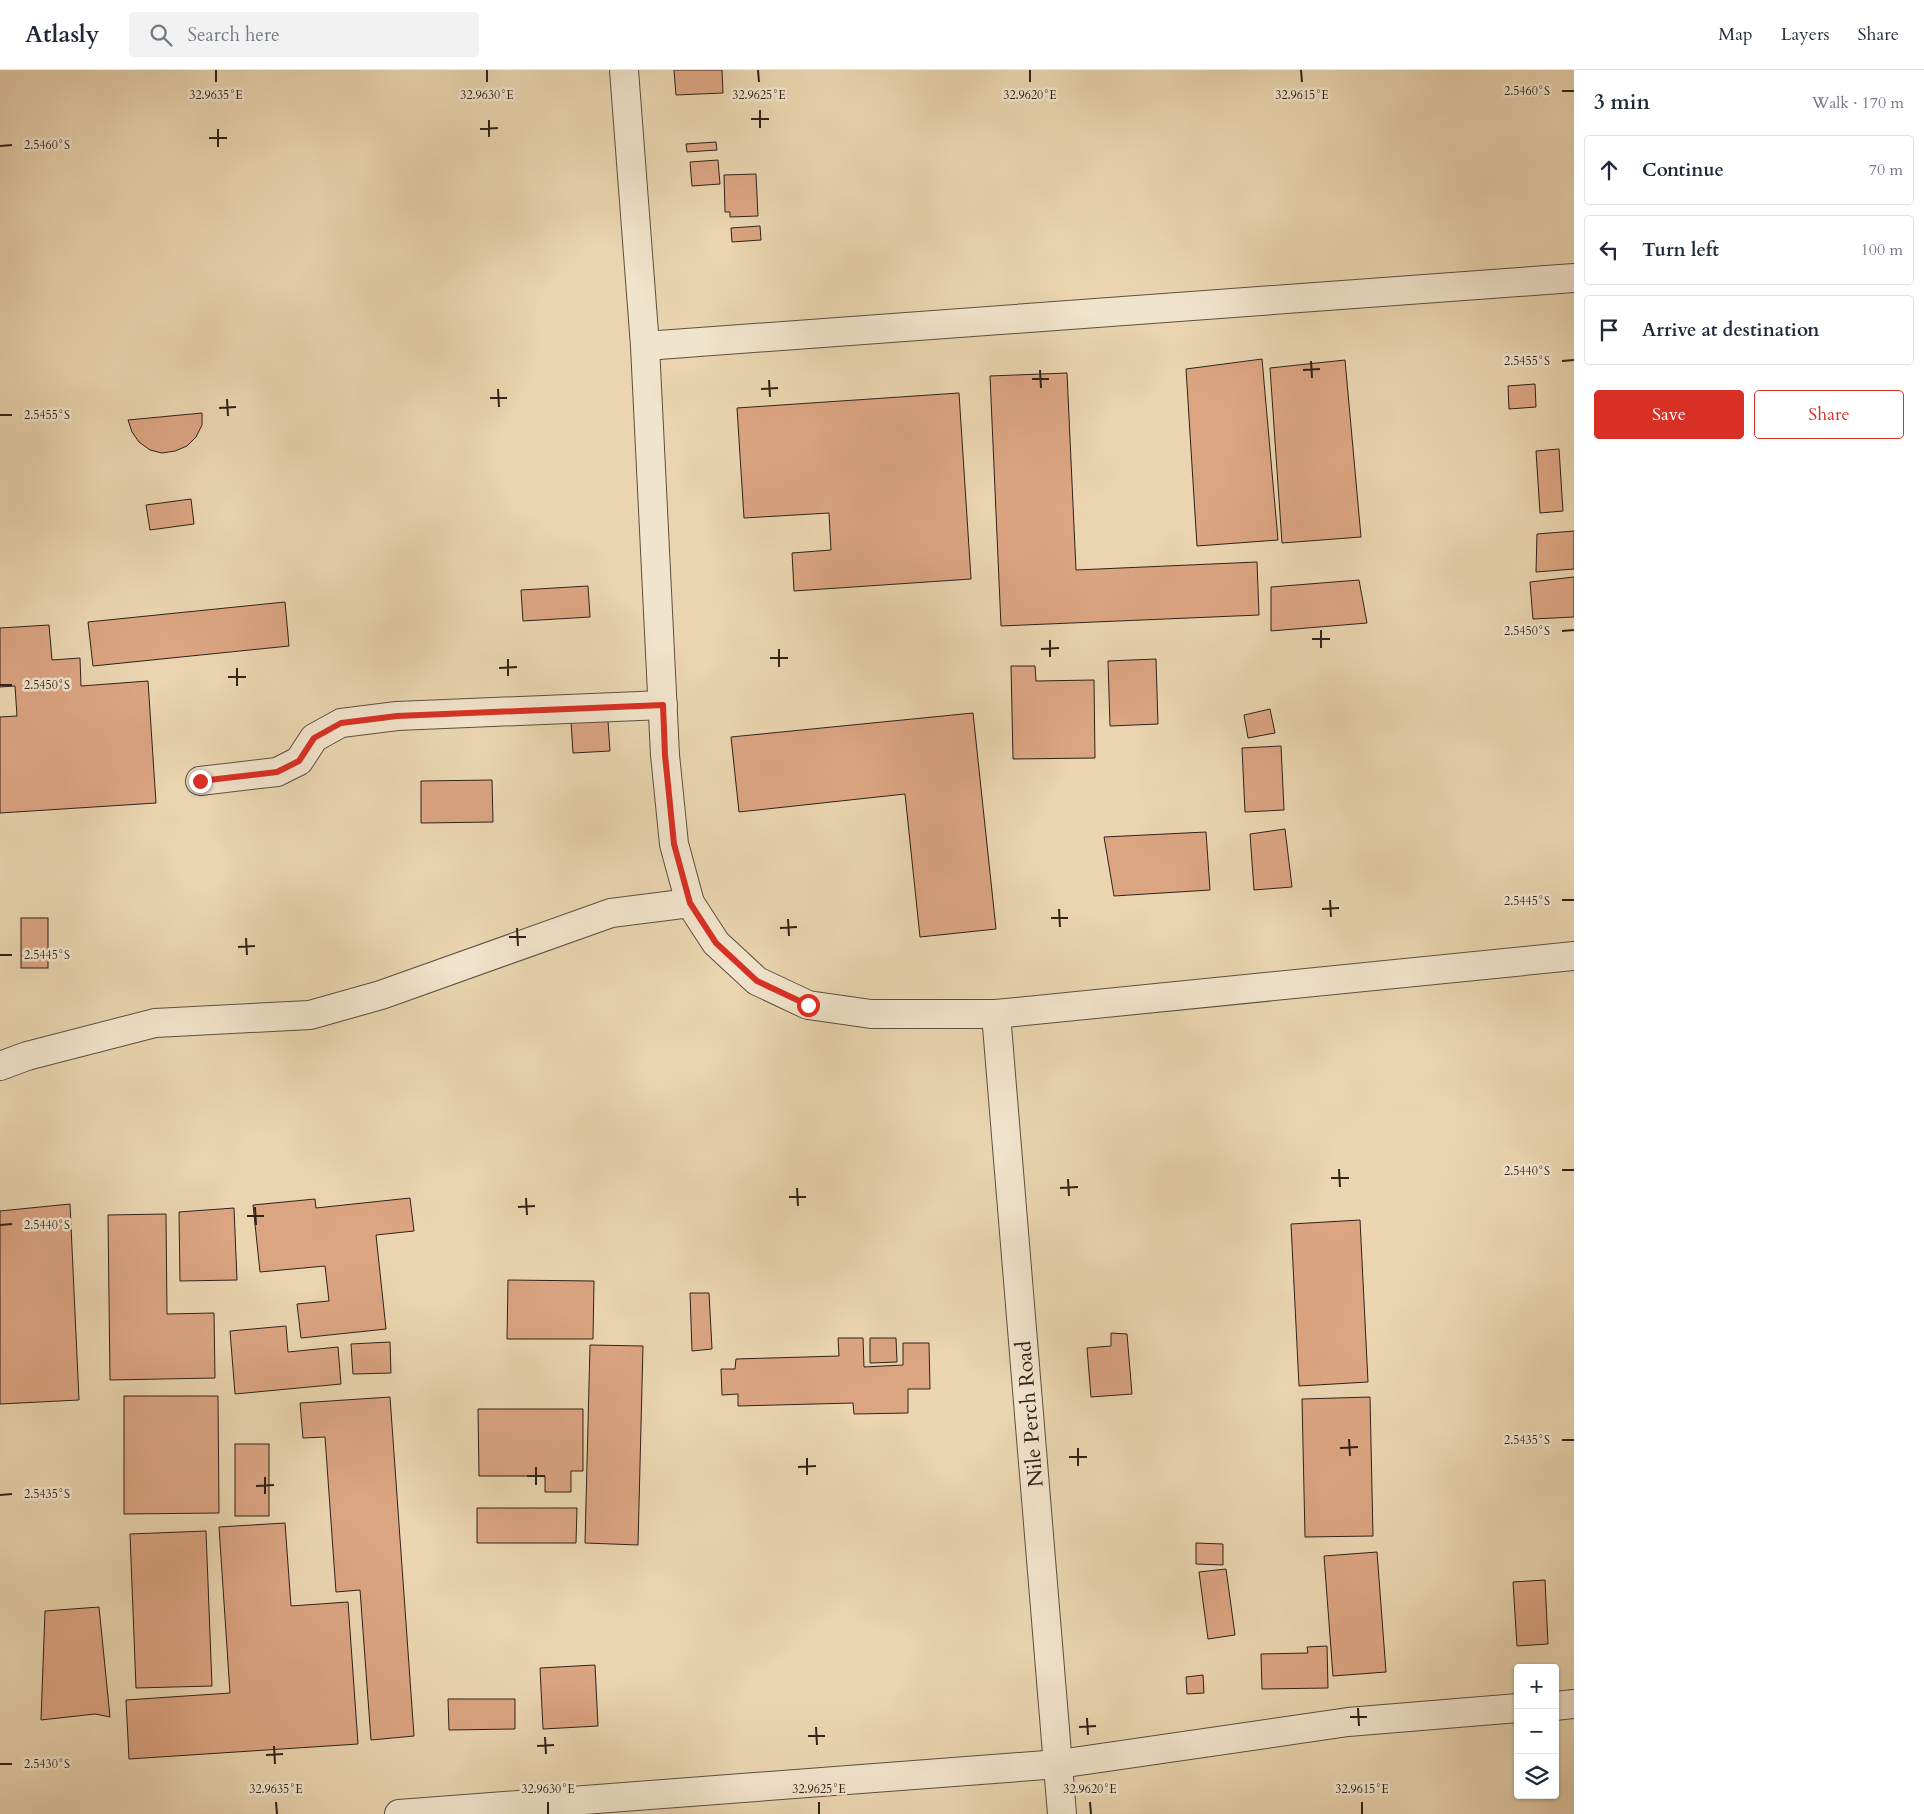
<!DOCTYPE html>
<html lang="en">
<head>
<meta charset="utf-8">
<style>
  :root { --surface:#fff; --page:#f2f2f3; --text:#1f2937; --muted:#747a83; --line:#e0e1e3; --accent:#d93025 }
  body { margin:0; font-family:Cardo,serif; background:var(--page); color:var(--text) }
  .controls { position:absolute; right:15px; bottom:15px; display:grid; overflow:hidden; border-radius:5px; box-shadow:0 1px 4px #0004 }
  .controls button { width:45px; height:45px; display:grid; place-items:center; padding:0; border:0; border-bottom:1px solid var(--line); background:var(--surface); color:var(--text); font:25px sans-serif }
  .stop { position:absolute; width:15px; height:15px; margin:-11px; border:4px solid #d93025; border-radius:50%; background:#fff }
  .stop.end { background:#d93025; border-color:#fff; box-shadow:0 1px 5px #0008 }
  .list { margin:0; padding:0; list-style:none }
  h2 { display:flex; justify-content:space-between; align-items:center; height:65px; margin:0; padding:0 20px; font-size:21px }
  h2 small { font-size:16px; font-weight:400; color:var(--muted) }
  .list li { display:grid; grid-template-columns:32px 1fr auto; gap:15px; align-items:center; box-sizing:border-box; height:70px; margin:0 10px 10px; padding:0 10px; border:1px solid var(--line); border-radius:5px }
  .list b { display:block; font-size:19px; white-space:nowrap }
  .list em { font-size:16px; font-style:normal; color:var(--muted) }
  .actions { display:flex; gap:10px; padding:15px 20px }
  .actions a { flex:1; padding:11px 0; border:1px solid var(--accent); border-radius:5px; text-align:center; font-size:18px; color:var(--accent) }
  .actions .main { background:var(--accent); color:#fff }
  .icon { flex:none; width:28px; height:28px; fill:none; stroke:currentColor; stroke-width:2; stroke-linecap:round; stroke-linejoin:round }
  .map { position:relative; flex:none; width:1574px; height:1744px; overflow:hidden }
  header { display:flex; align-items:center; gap:30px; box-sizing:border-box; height:70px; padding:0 25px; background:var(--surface); border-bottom:1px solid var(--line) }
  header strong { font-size:24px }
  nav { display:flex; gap:28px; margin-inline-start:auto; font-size:18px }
  .search { width:350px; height:45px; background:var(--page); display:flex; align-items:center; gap:12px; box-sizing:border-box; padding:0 18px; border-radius:5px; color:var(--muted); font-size:19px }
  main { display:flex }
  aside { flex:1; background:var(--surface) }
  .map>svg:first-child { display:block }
</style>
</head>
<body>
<header>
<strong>Atlasly</strong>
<div class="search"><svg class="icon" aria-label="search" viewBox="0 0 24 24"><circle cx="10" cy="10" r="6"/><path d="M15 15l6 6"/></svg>Search here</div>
<nav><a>Map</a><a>Layers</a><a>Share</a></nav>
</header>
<main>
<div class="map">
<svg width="1574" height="1744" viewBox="0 0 1574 1744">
  <rect width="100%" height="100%" fill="#ead5b0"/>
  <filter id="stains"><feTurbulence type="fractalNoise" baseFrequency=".004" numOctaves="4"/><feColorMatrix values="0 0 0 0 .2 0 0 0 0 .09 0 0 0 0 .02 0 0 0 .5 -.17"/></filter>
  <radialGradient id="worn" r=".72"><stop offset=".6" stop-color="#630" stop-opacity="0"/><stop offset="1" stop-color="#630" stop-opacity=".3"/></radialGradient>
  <g fill="#dca582" stroke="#302219">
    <path d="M 674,0 L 722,0 L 723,23 L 676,25 Z"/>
    <path d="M 716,72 L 717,80 L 687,82 L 686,74 Z"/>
    <path d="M 718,90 L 720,114 L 692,116 L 690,92 Z"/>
    <path d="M 756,104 L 758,146 L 730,147 L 730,142 L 725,142 L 724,105 Z"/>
    <path d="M 760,156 L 761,170 L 732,172 L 731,158 Z"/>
    <path d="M 1262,289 L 1278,470 L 1197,476 L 1186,299 Z"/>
    <path d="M 1345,290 L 1361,467 L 1282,473 L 1270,298 Z"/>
    <path d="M 1067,303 L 1076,500 L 1257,492 L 1259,545 L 1001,556 L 990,306 Z"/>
    <path d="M 1535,314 L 1536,337 L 1509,339 L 1508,316 Z"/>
    <path d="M 959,323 L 971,509 L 794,521 L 792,483 L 831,480 L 829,443 L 744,448 L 737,338 Z"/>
    <path d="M 202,343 L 202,355 L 196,367 L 187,376 L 175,381 L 162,383 L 150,380 L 139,372 L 132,362 L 128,350 Z"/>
    <path d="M 1559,379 L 1563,441 L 1540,443 L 1536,381 Z"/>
    <path d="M 191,429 L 194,454 L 150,460 L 146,435 Z"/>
    <path d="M 1574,461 L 1574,499 L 1536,502 L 1537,464 Z"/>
    <path d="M 1574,507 L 1574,547 L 1533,549 L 1530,512 Z"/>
    <path d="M 1359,510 L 1367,553 L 1271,561 L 1271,517 Z"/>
    <path d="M 588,516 L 590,547 L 523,551 L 521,520 Z"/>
    <path d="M 285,532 L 289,576 L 93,596 L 88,552 Z"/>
    <path d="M 49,555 L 52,590 L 80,588 L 81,616 L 148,611 L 156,733 L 0,743 L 0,647 L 17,646 L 15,616 L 0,617 L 0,558 Z"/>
    <path d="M 1156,589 L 1158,654 L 1110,656 L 1108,591 Z"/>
    <path d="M 1011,596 L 1035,596 L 1036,611 L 1094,610 L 1095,688 L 1013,689 Z"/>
    <path d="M 1270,639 L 1275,663 L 1248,668 L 1244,645 Z"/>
    <path d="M 973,643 L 996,859 L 920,867 L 905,724 L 739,742 L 731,667 Z"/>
    <path d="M 608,651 L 610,681 L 573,683 L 571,652 Z"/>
    <path d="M 1281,676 L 1284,740 L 1245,742 L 1242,678 Z"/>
    <path d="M 492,710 L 493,752 L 421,753 L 421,711 Z"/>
    <path d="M 1285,759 L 1292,817 L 1254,820 L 1250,764 Z"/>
    <path d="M 1206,762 L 1210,820 L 1114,826 L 1104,767 Z"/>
    <rect x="21" y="848" width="27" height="50"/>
    <path d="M 410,1128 L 414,1161 L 376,1165 L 386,1259 L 301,1268 L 297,1234 L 329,1231 L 325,1196 L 260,1202 L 253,1135 L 315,1129 L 316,1138 Z"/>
    <path d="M 70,1134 L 79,1330 L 0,1334 L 0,1141 Z"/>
    <path d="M 234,1138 L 237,1210 L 180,1211 L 179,1142 Z"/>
    <path d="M 166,1144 L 167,1244 L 214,1243 L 215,1308 L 110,1310 L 108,1145 Z"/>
    <path d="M 1360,1150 L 1368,1312 L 1299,1316 L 1291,1154 Z"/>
    <path d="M 508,1210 L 594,1211 L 593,1269 L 507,1269 Z"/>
    <path d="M 690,1223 L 709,1223 L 712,1279 L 692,1281 Z"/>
    <path d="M 286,1256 L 288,1282 L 338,1277 L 341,1314 L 235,1324 L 230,1261 Z"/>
    <path d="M 1111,1263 L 1127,1264 L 1132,1324 L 1091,1327 L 1087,1278 L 1111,1276 Z"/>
    <path d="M 838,1268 L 863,1268 L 864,1297 L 903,1295 L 903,1273 L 929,1273 L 930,1319 L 908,1319 L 908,1343 L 854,1344 L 853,1333 L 738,1336 L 738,1324 L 722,1325 L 721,1299 L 735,1299 L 736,1289 L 839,1286 Z"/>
    <path d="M 870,1268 L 896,1268 L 897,1292 L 870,1293 Z"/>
    <path d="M 390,1272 L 391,1303 L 353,1304 L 351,1274 Z"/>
    <path d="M 590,1275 L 643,1276 L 638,1475 L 585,1473 Z"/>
    <path d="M 124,1326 L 218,1326 L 219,1443 L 124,1444 Z"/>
    <path d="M 390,1327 L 414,1666 L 371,1670 L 360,1520 L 336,1522 L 325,1367 L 303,1368 L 300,1333 Z"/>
    <path d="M 1370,1327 L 1373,1466 L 1305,1467 L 1302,1329 Z"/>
    <path d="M 478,1339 L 583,1339 L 583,1401 L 571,1401 L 571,1422 L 545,1422 L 545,1406 L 479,1406 Z"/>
    <rect x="235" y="1374" width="34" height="72"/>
    <path d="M 477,1438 L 577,1438 L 576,1473 L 477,1473 Z"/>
    <path d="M 285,1453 L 291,1536 L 348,1532 L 358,1674 L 129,1689 L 126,1630 L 230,1623 L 219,1457 Z"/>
    <path d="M 206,1461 L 212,1616 L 136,1618 L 130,1464 Z"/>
    <path d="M 1196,1473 L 1223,1474 L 1223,1495 L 1196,1494 Z"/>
    <path d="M 1377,1482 L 1386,1602 L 1333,1606 L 1324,1486 Z"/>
    <path d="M 1226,1499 L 1235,1565 L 1208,1569 L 1199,1502 Z"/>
    <path d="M 1545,1510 L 1548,1574 L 1517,1576 L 1513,1512 Z"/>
    <path d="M 99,1537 L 110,1647 L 95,1644 L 41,1650 L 45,1541 Z"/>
    <path d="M 1327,1576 L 1328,1618 L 1262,1619 L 1261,1584 L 1308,1583 L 1307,1577 Z"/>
    <path d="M 595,1595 L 598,1656 L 543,1659 L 540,1598 Z"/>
    <path d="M 1203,1605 L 1204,1623 L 1187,1624 L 1186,1607 Z"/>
    <path d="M 448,1629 L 515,1629 L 515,1659 L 449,1660 Z"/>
  </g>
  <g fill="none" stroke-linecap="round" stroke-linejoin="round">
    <defs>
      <g id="minor">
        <path d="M 624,0 L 645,276 L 665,685 L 674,774 L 690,833 L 716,873 L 757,911 L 808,935 L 871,944 L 996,944 L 1574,886"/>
        <path d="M 645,276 L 1574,208"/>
        <path d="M 200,711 L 277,702 L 299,691 L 314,668 L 341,653 L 397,646 L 663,635"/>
        <path d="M 996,944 L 1062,1744"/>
        <path d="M 0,996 L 27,986 L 155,953 L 310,945 L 381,925 L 611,843 L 690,833"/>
        <path d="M 1555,1636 L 1574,1634"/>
        <path d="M 399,1744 L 1059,1694 L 1348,1652 L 1518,1638"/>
      </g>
    </defs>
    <use href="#minor" stroke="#5e4f3f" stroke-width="30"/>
    <use href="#minor" stroke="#f1e4cc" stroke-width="28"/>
  </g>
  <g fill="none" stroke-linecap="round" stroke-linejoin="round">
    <path stroke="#d93025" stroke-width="6" d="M 200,711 L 277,702 L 299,691 L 314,668 L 341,653 L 397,646 L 663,635 L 665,685 L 674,774 L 690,833 L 716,873 L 757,911 L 808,935"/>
  </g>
  <path fill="none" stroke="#302219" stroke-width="2" d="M 216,0 L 216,12M 487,0 L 487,12M 758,0 L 759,12M 1030,0 L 1030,12M 1301,0 L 1302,12M 1562,21 L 1574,21M 760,40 L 760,58M 751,49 L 769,49M 489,50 L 489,67M 218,59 L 218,77M 480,59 L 498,58M 209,68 L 227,68M 0,76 L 12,75M 1311,291 L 1312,308M 1562,291 L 1574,290M 1040,300 L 1041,318M 1303,300 L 1320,299M 1032,309 L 1049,309M 769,310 L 770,327M 498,319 L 499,337M 761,319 L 778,318M 490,328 L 507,328M 227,329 L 228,346M 219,338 L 236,337M 0,345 L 12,345M 1321,560 L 1321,578M 1562,561 L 1574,560M 1312,569 L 1330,569M 1050,570 L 1050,587M 779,579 L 779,597M 1041,579 L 1059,578M 770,588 L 788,588M 508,589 L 508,606M 237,598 L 237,616M 499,598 L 517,597M 228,607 L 246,607M 0,615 L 12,615M 1330,830 L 1331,847M 1562,830 L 1574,830M 1059,839 L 1060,857M 1322,839 L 1339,838M 1051,848 L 1068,848M 788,849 L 789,866M 517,858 L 518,876M 780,858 L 797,857M 509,867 L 526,867M 246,868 L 247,885M 238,877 L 255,876M 0,885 L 12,885M 1339,1099 L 1340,1117M 1562,1100 L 1574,1100M 1331,1108 L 1349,1108M 1068,1109 L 1069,1126M 797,1118 L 798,1136M 1060,1118 L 1078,1117M 789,1127 L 806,1127M 526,1128 L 527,1145M 255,1137 L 256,1155M 518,1137 L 535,1136M 247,1146 L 264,1146M 0,1155 L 12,1154M 1349,1369 L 1350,1386M 1562,1370 L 1574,1370M 1078,1378 L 1078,1396M 1340,1378 L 1358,1377M 1069,1387 L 1087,1387M 807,1388 L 807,1405M 536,1397 L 536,1415M 798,1397 L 816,1396M 527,1406 L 545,1406M 265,1407 L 265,1424M 256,1416 L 274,1415M 0,1425 L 12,1424M 1358,1638 L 1359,1656M 1350,1647 L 1367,1647M 1087,1648 L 1088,1665M 816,1657 L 817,1675M 1079,1657 L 1096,1656M 808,1666 L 825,1666M 545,1667 L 546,1684M 274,1676 L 275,1694M 537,1676 L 554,1675M 266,1685 L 283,1684M 0,1694 L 12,1694M 276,1732 L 277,1744M 548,1732 L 548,1744M 819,1732 L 819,1744M 1090,1732 L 1091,1744M 1362,1732 L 1362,1744"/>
  <g text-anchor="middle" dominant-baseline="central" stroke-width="5" stroke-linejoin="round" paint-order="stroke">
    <g font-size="21" fill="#302219" stroke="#f1e4cc">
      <text transform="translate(1030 1344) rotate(-95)">Nile Perch Road</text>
    </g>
  </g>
  <g font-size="12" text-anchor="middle" fill="#302219" stroke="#f1e4cc" stroke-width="5" stroke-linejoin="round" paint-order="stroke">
    <text x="1527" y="25">2.5460°S</text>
    <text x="216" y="29">32.9635°E</text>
    <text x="487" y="29">32.9630°E</text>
    <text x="759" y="29">32.9625°E</text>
    <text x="1030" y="29">32.9620°E</text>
    <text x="1302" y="29">32.9615°E</text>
    <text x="47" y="79">2.5460°S</text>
    <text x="1527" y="295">2.5455°S</text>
    <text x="47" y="349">2.5455°S</text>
    <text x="1527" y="565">2.5450°S</text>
    <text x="47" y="619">2.5450°S</text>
    <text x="1527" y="835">2.5445°S</text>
    <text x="47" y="889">2.5445°S</text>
    <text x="1527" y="1105">2.5440°S</text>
    <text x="47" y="1159">2.5440°S</text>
    <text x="1527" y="1374">2.5435°S</text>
    <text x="47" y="1428">2.5435°S</text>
    <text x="47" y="1698">2.5430°S</text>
    <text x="276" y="1723">32.9635°E</text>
    <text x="548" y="1723">32.9630°E</text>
    <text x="819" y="1723">32.9625°E</text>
    <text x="1090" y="1723">32.9620°E</text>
    <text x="1362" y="1723">32.9615°E</text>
  </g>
  <rect width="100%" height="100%" filter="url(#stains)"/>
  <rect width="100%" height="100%" fill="url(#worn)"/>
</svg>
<div class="controls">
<button>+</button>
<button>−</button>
<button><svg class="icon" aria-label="layers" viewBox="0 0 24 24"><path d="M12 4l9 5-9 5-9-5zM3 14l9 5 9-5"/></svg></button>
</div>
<div class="stop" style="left:808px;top:935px"></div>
<div class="stop end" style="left:200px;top:711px"></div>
</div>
<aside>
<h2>3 min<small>Walk · 170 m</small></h2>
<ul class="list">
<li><svg class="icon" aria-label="ahead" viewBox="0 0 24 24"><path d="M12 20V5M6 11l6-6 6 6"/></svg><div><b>Continue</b></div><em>70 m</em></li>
<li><svg class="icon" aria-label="left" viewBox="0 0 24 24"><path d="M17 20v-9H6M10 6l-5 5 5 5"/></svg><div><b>Turn left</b></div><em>100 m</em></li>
<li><svg class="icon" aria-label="arrive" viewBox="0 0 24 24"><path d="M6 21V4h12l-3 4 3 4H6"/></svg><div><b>Arrive at destination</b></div></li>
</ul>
<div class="actions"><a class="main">Save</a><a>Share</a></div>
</aside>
</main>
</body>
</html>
